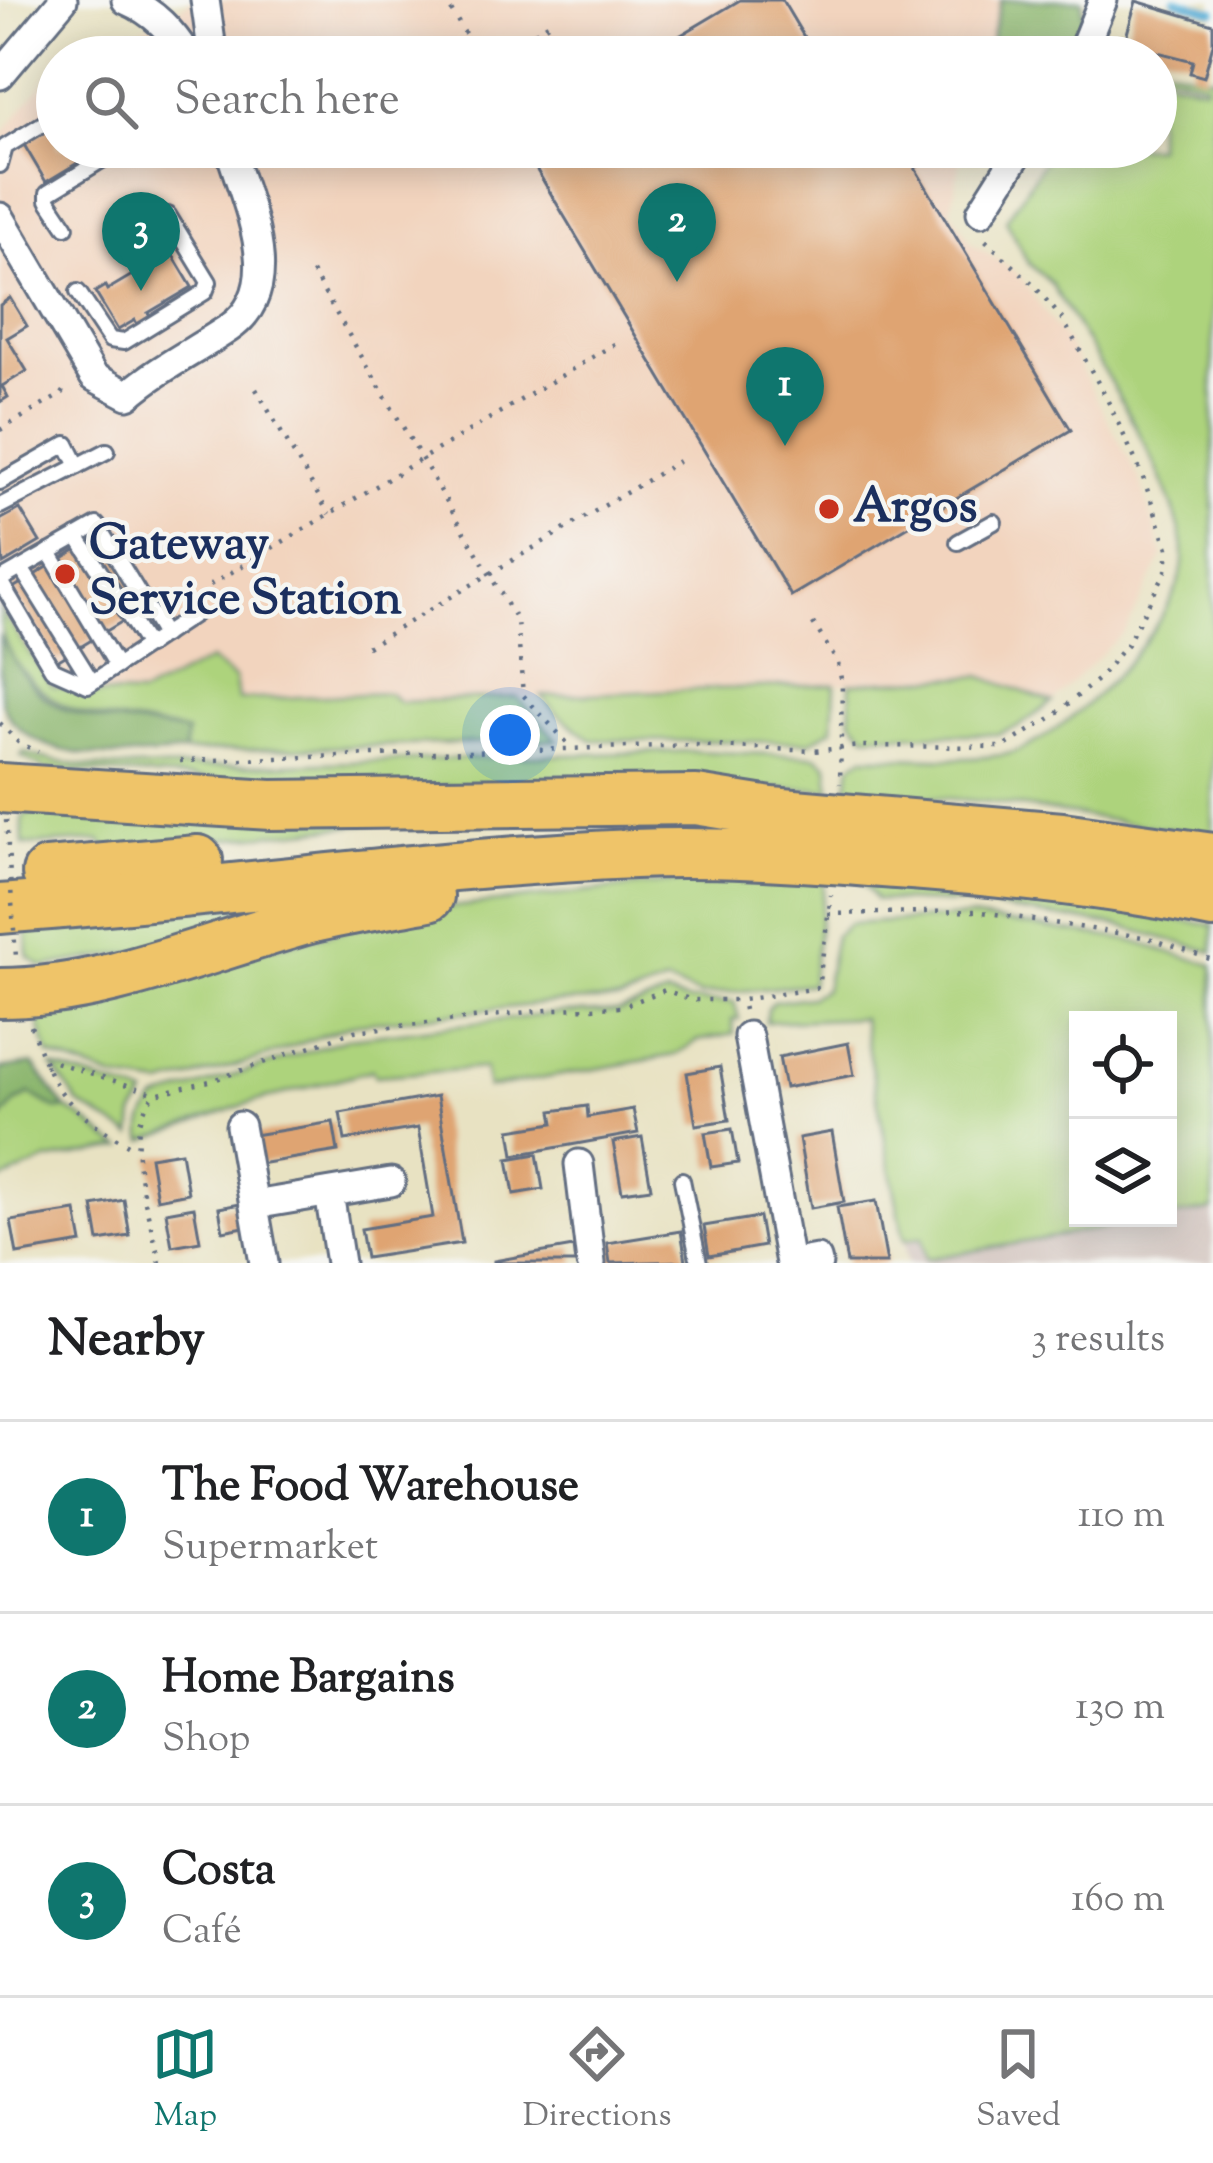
<!DOCTYPE html>
<html lang="en">
<head>
<meta charset="utf-8">
<style>
  :root { --surface:#fff; --page:#f6f6f6; --text:#202124; --muted:#757577; --line:#e0e0e0; --accent:#0f766e }
  body { margin:0; font-family:"Sorts Mill Goudy",serif; background:var(--page); color:var(--text) }
  .controls { position:absolute; right:36px; bottom:36px; display:grid; overflow:hidden; border-radius:0px; box-shadow:0 6px 30px #0003 }
  .controls button { width:108px; height:108px; display:grid; place-items:center; padding:0; border:0; border-bottom:3px solid var(--line); background:var(--surface); color:var(--text); font:60px sans-serif }
  .you { position:absolute; left:510px; top:735px; width:42px; height:42px; margin:-30px; border:9px solid #fff; border-radius:50%; background:#1a73e8; box-shadow:0 0 0 18px #1a73e833 }
  .badge { display:grid; place-items:center; width:78px; height:78px; border-radius:50%; background:var(--accent); color:#fff; font-size:39px; font-weight:700 }
  .pin { position:absolute; translate:-50% -99px; filter:drop-shadow(0 3px 6px #0008) }
  .pin::after { content:''; position:absolute; top:63px; width:42px; height:36px; background:inherit; clip-path:polygon(0 0,100% 0,50% 100%) }
  .list { margin:0; padding:0; list-style:none }
  h2 { display:flex; justify-content:space-between; align-items:center; height:156px; margin:0; padding:0 48px; font-size:51px }
  h2 small { font-size:39px; font-weight:400; color:var(--muted) }
  .list li { display:grid; grid-template-columns:78px 1fr auto; gap:36px; align-items:center; box-sizing:border-box; height:192px; padding:0 48px; border-top:3px solid var(--line) }
  .list b { display:block; font-size:45px; white-space:nowrap }
  .list p { margin:0; font-size:39px; white-space:nowrap; color:var(--muted) }
  .list em { font-size:39px; font-style:normal; color:var(--muted) }
  .icon { flex:none; width:66px; height:66px; fill:none; stroke:currentColor; stroke-width:2; stroke-linecap:round; stroke-linejoin:round }
  .map { position:relative; flex:none; width:1213px; height:1263px; overflow:hidden }
  .search { position:absolute; background:var(--surface); box-shadow:0 6px 30px #0003; left:36px; right:36px; top:36px; height:132px; display:flex; align-items:center; gap:30px; box-sizing:border-box; padding:0 42px; border-radius:66px; color:var(--muted); font-size:45px }
  .sheet { height:732px; background:var(--surface) }
  nav { display:flex; justify-content:space-around; align-items:center; box-sizing:border-box; height:168px; border-top:3px solid var(--line); background:var(--surface); font-size:33px; color:var(--muted) }
  nav a { display:grid; justify-items:center; gap:6px }
  nav .on { color:var(--accent) }
  .map>svg:first-child { display:block }
</style>
</head>
<body>
<div class="map">
<svg width="1213" height="1263" viewBox="0 0 1213 1263">
  <rect width="100%" height="100%" fill="#f6f6f2"/>
  <filter id="ink" filterUnits="userSpaceOnUse"><feTurbulence type="fractalNoise" baseFrequency=".00833" numOctaves="2"/><feDisplacementMap in="SourceGraphic" scale="24" xChannelSelector="R" yChannelSelector="G"/><feConvolveMatrix kernelMatrix="1 2 1 2 8 2 1 2 1" color-interpolation-filters="sRGB"/></filter>
  <filter id="wash" filterUnits="userSpaceOnUse"><feTurbulence type="fractalNoise" baseFrequency=".004" numOctaves="4" result="noise"/><feDisplacementMap in="SourceGraphic" scale="48" xChannelSelector="R" yChannelSelector="G"/><feGaussianBlur stdDeviation="2.7" result="paint"/><feColorMatrix in="noise" values="0 0 0 0 0 0 0 0 0 0 0 0 0 0 0 0 0 1.4 0 .05"/><feComposite in="paint" operator="in"/></filter>
  <g filter="url(#wash)">
    <rect width="100%" height="100%" fill="#e8e2c2"/>
    <g fill="#f2d4be">
      <path d="M 193,0 L 1001,0 L 991,40 L 1009,48 L 1004,57 L 68,57 L 92,44 L 128,37 Z"/>
      <path d="M 57,67 L 57,147 L 963,147 L 951,210 L 971,243 L 1017,273 L 1067,343 L 1140,480 L 1163,556 L 1126,630 L 1052,702 L 980,676 L 579,697 L 446,699 L 132,718 L 55,699 L 0,631 L 0,136 Z"/>
    </g>
    <path fill="#cfc0ba" d="M 1213,1210 L 1213,1263 L 908,1263 L 904,1240 L 922,1237 L 927,1259 Z"/>
    <g fill="#add37c" stroke="#64816d" stroke-width="3">
      <path d="M 1156,64 L 1203,76 L 1213,75 L 1213,836 L 991,802 L 847,790 L 851,765 L 864,757 C 909,756 958,762 1002,755 C 1062,746 1179,623 1183,562 C 1189,496 1086,344 1051,283 L 1028,263 L 1006,220 L 1053,147 L 1156,147 L 1156,76 L 1204,87 L 1206,83 L 1156,70 Z"/>
      <path d="M 0,609 L 52,686 L 95,694 L 141,695 L 210,660 L 235,679 L 238,700 L 388,693 L 400,702 L 517,697 L 557,740 L 184,752 L 186,732 C 125,716 75,729 28,677 C 8,656 0,638 0,609 Z"/>
      <path d="M 980,676 L 1052,702 L 1020,726 L 997,734 L 866,735 L 851,719 L 850,683 Z"/>
      <path d="M 835,684 L 833,728 L 810,742 L 591,740 L 555,712 L 541,696 Z"/>
      <path d="M 692,751 L 816,756 L 828,765 L 830,789 L 317,786 L 45,769 L 21,756 L 24,752 C 72,771 121,767 172,768 Z"/>
      <path d="M 27,813 L 387,822 L 109,851 L 100,841 L 23,845 L 22,819 Z"/>
      <path d="M 749,874 L 822,879 L 824,887 L 811,984 L 700,995 L 666,983 L 621,1000 L 560,1002 L 354,1024 L 253,1061 L 162,1086 L 115,1079 L 49,1055 L 32,1003 L 435,909 Z"/>
      <path d="M 857,875 L 1213,925 L 1213,952 L 1120,926 L 967,904 L 876,900 Z"/>
      <path d="M 376,890 L 153,949 L 42,967 L 28,956 L 27,927 Z"/>
      <path d="M 970,917 L 1129,940 L 1213,965 L 1213,1210 L 1168,1217 L 1168,1020 L 1078,1020 L 1078,1218 L 1164,1218 L 926,1259 L 922,1238 L 904,1240 L 862,1018 L 766,1022 L 767,1009 L 773,1002 L 810,997 L 825,989 L 835,936 L 849,924 Z"/>
      <path d="M 667,995 L 686,1001 L 734,1002 L 739,1019 L 732,1020 L 734,1034 L 697,1041 L 675,1055 L 488,1088 L 484,1068 L 375,1076 L 372,1070 L 246,1104 L 144,1141 C 139,1125 147,1113 157,1100 L 349,1038 L 560,1013 L 619,1012 Z"/>
      <path d="M 53,1067 L 146,1096 L 134,1116 L 132,1136 L 79,1104 Z"/>
      <path d="M 30,1094 C 43,1102 52,1105 66,1109 C 85,1116 103,1139 122,1148 L 45,1161 L 0,1181 L 0,1120 L 15,1103 Z"/>
    </g>
    <g fill="#8ab56c" stroke="#527265" stroke-width="3">
      <path d="M 1001,0 L 1082,0 L 1084,23 L 1070,41 L 1034,57 L 991,40 Z"/>
      <path d="M 0,637 C 13,658 26,683 46,698 C 85,727 143,721 187,733 L 184,752 C 127,758 28,767 2,703 C 0,686 0,656 0,637 Z"/>
      <path d="M 33,1064 L 66,1109 L 55,1109 L 30,1094 L 15,1103 L 0,1120 L 0,1069 Z"/>
    </g>
    <g fill="none" stroke-linecap="round" stroke-linejoin="round">
      <path stroke="#5db0d8" stroke-width="8" d="M 1176,0 L 1213,11"/>
    </g>
    <g id="blocks">
      <g fill="#dfa472">
        <path d="M 740,0 L 782,0 L 816,57 L 644,57 Z"/>
        <path d="M 1136,1 L 1213,24 L 1213,44 L 1204,77 L 1190,73 L 1193,61 L 1158,52 L 1157,57 L 1117,53 L 1125,41 Z"/>
        <path d="M 57,122 L 57,147 L 104,147 L 46,182 L 23,143 Z"/>
        <path d="M 523,147 L 869,147 L 875,156 L 889,147 L 945,147 L 946,150 L 915,168 L 1071,430 L 791,596 Z"/>
        <path d="M 171,252 L 192,287 L 148,313 L 152,320 L 139,328 L 135,320 L 118,330 L 95,292 L 105,286 L 107,290 Z"/>
        <path d="M 10,298 L 27,326 L 7,338 L 27,371 L 2,386 L 8,397 L 0,402 L 0,305 Z"/>
        <path d="M 20,509 L 40,542 L 3,564 L 0,520 Z"/>
        <path d="M 107,531 L 151,604 L 57,661 L 13,588 Z"/>
        <path d="M 848,1043 L 854,1075 L 785,1088 L 779,1057 Z"/>
        <path d="M 720,1067 L 729,1120 L 696,1125 L 687,1073 Z"/>
        <path d="M 437,1096 L 462,1243 L 366,1258 L 361,1229 L 433,1217 L 418,1128 L 345,1140 L 340,1113 Z"/>
        <path d="M 587,1106 L 588,1117 L 633,1109 L 638,1133 L 514,1155 L 510,1130 L 554,1123 L 552,1111 Z"/>
        <path d="M 333,1122 L 338,1151 L 253,1165 L 248,1136 Z"/>
        <path d="M 732,1129 L 738,1163 L 711,1167 L 705,1133 Z"/>
        <path d="M 832,1132 L 844,1202 L 811,1208 L 799,1138 Z"/>
        <path d="M 642,1137 L 651,1188 L 622,1192 L 613,1142 Z"/>
        <path d="M 181,1152 L 188,1193 L 157,1199 L 150,1157 Z"/>
        <path d="M 537,1154 L 543,1189 L 514,1194 L 508,1159 Z"/>
        <path d="M 124,1200 L 130,1236 L 99,1241 L 93,1206 Z"/>
        <path d="M 876,1201 L 887,1263 L 847,1263 L 837,1207 Z"/>
        <path d="M 240,1204 L 244,1227 L 223,1231 L 219,1208 Z"/>
        <path d="M 194,1207 L 200,1241 L 172,1246 L 166,1212 Z"/>
        <path d="M 76,1211 L 82,1243 L 17,1254 L 11,1221 Z"/>
        <path d="M 759,1217 L 764,1246 L 709,1256 L 704,1226 Z"/>
        <path d="M 681,1231 L 686,1261 L 610,1263 L 607,1243 Z"/>
        <path d="M 573,1247 L 575,1263 L 494,1263 L 494,1261 Z"/>
      </g>
    </g>
  </g>
  <g filter="url(#ink)">
    <use href="#blocks" fill-opacity="0" stroke="#636e81" stroke-width="3"/>
    <g fill="none" stroke-linecap="round" stroke-linejoin="round">
      <defs>
        <g id="lane">
          <path d="M 0,165 L 5,147 L 57,115"/>
          <path d="M 66,227 L 48,200 L 48,193 L 123,147"/>
          <path d="M 78,292 L 110,340 L 124,342 L 205,292 L 209,282 L 168,215"/>
          <path d="M 0,482 L 67,444 L 78,466"/>
          <path d="M 0,506 L 107,451"/>
          <path d="M 77,536 L 148,646"/>
          <path d="M 958,542 L 994,522"/>
          <path d="M 49,552 L 117,666"/>
          <path d="M 21,568 L 92,682"/>
          <path d="M 0,580 L 97,525 L 164,635"/>
          <path d="M 0,581 L 52,669 L 88,685 L 195,614"/>
          <path d="M 682,1180 L 699,1263"/>
        </g>
        <g id="street">
          <path d="M 126,0 C 154,12 172,31 188,57"/>
          <path d="M 205,0 L 213,57"/>
          <path d="M 1080,57 L 1103,0"/>
          <path d="M 0,75 L 63,0"/>
          <path d="M 981,212 L 1022,147"/>
          <path d="M 0,217 L 94,377 L 128,395 C 159,368 195,351 229,328 C 289,287 245,202 229,147"/>
          <path d="M 748,1036 L 790,1263"/>
          <path d="M 240,1126 L 264,1263"/>
          <path d="M 579,1164 L 591,1263"/>
          <path d="M 329,1193 L 340,1263"/>
          <path d="M 254,1205 L 391,1182"/>
          <path d="M 795,1263 L 817,1259 L 818,1263"/>
        </g>
        <g id="highway">
          <path d="M 0,788 L 271,805 L 696,800 L 771,812 L 1062,837 L 1213,858"/>
          <path d="M 47,873 L 198,860"/>
          <path d="M 0,909 C 212,894 422,863 634,854 C 713,851 792,856 870,862 C 985,870 1100,881 1213,904"/>
          <path d="M 0,993 C 103,993 211,946 309,919 C 348,909 389,904 429,896"/>
        </g>
      </defs>
      <use href="#lane" stroke="#636e81" stroke-width="20"/>
      <use href="#street" stroke="#636e81" stroke-width="33"/>
      <use href="#highway" stroke="#636e81" stroke-width="54"/>
      <g stroke="#636e81" stroke-width="4.5" stroke-dasharray="3 9" stroke-linecap="butt">
        <path d="M 445,0 L 479,57"/>
        <path d="M 494,57 L 553,21"/>
        <path d="M 312,272 L 517,621 L 523,695 L 572,748"/>
        <path d="M 256,389 L 329,514"/>
        <path d="M 0,430 L 62,394 L 69,384"/>
        <path d="M 210,585 L 618,342"/>
        <path d="M 813,623 L 838,663 L 842,684 L 840,784"/>
        <path d="M 367,647 L 686,457"/>
        <path d="M 0,723 L 18,742 L 38,752"/>
        <path d="M 180,761 L 694,745 L 813,751 L 860,746 L 1003,747 L 1051,718 L 1097,680 L 1127,644 L 1166,571 L 1168,548 L 1141,472 L 1106,397 L 1063,320 L 1032,283 L 983,238"/>
        <path d="M 828,914 L 976,911 L 1149,938 L 1213,960"/>
        <path d="M 744,1010 L 742,1000 L 818,988 L 831,895"/>
        <path d="M 31,1026 C 56,1099 70,1111 135,1149"/>
        <path d="M 45,1067 L 55,1062 L 153,1093"/>
        <path d="M 160,1263 C 150,1214 118,1134 155,1094 L 214,1080 L 354,1031 L 556,1009 L 621,1007 L 665,990 L 692,1000 L 742,1000"/>
      </g>
      <use href="#lane" stroke="#fff" stroke-width="14"/>
      <use href="#street" stroke="#fff" stroke-width="27"/>
      <use href="#highway" stroke="#efc469" stroke-width="48"/>
      <path stroke="#636e81" stroke-width="4.5" stroke-dasharray="3 9" stroke-linecap="butt" d="M 6,820 L 16,957"/>
    </g>
  </g>
  <g fill="#c8321e" stroke="#f6f6f2" stroke-width="4.5">
    <circle cx="829" cy="509" r="12"/>
    <circle cx="65" cy="574" r="12"/>
  </g>
  <g text-anchor="middle" dominant-baseline="central" stroke-width="9" stroke-linejoin="round" paint-order="stroke">
    <g font-size="48" font-weight="bold" fill="#1b2f5e" stroke="#f6f6f2" text-anchor="start">
      <text x="853" y="509">Argos</text>
      <text x="89" y="546">Gateway<tspan x="89" dy="55">Service Station</tspan></text>
    </g>
  </g>
</svg>
<div class="controls">
<button><svg class="icon" aria-label="locate" viewBox="0 0 24 24"><circle cx="12" cy="12" r="6"/><path d="M12 2v4M12 18v4M2 12h4M18 12h4"/></svg></button>
<button><svg class="icon" aria-label="layers" viewBox="0 0 24 24"><path d="M12 4l9 5-9 5-9-5zM3 14l9 5 9-5"/></svg></button>
</div>
<div class="you"></div>
<div class="pin badge" style="left:785px;top:446px">1</div>
<div class="pin badge" style="left:677px;top:282px">2</div>
<div class="pin badge" style="left:141px;top:291px">3</div>
<div class="search"><svg class="icon" aria-label="search" viewBox="0 0 24 24"><circle cx="10" cy="10" r="6"/><path d="M15 15l6 6"/></svg>Search here</div>
</div>
<section class="sheet">
<h2>Nearby<small>3 results</small></h2>
<ul class="list">
<li><span class="badge">1</span><div><b>The Food Warehouse</b><p>Supermarket</p></div><em>110 m</em></li>
<li><span class="badge">2</span><div><b>Home Bargains</b><p>Shop</p></div><em>130 m</em></li>
<li><span class="badge">3</span><div><b>Costa</b><p>Café</p></div><em>160 m</em></li>
</ul>
</section>
<nav>
<a class="on"><svg class="icon" aria-label="map" viewBox="0 0 24 24"><path d="M3 6l6-2 6 2 6-2v14l-6 2-6-2-6 2zM9 4v14M15 6v14"/></svg>Map</a>
<a><svg class="icon" aria-label="directions" viewBox="0 0 24 24"><path d="M12 3l9 9-9 9-9-9zM9 14v-3h6M13 9l2 2-2 2"/></svg>Directions</a>
<a><svg class="icon" aria-label="saved" viewBox="0 0 24 24"><path d="M7 4h10v16l-5-4-5 4z"/></svg>Saved</a>
</nav>
</body>
</html>
